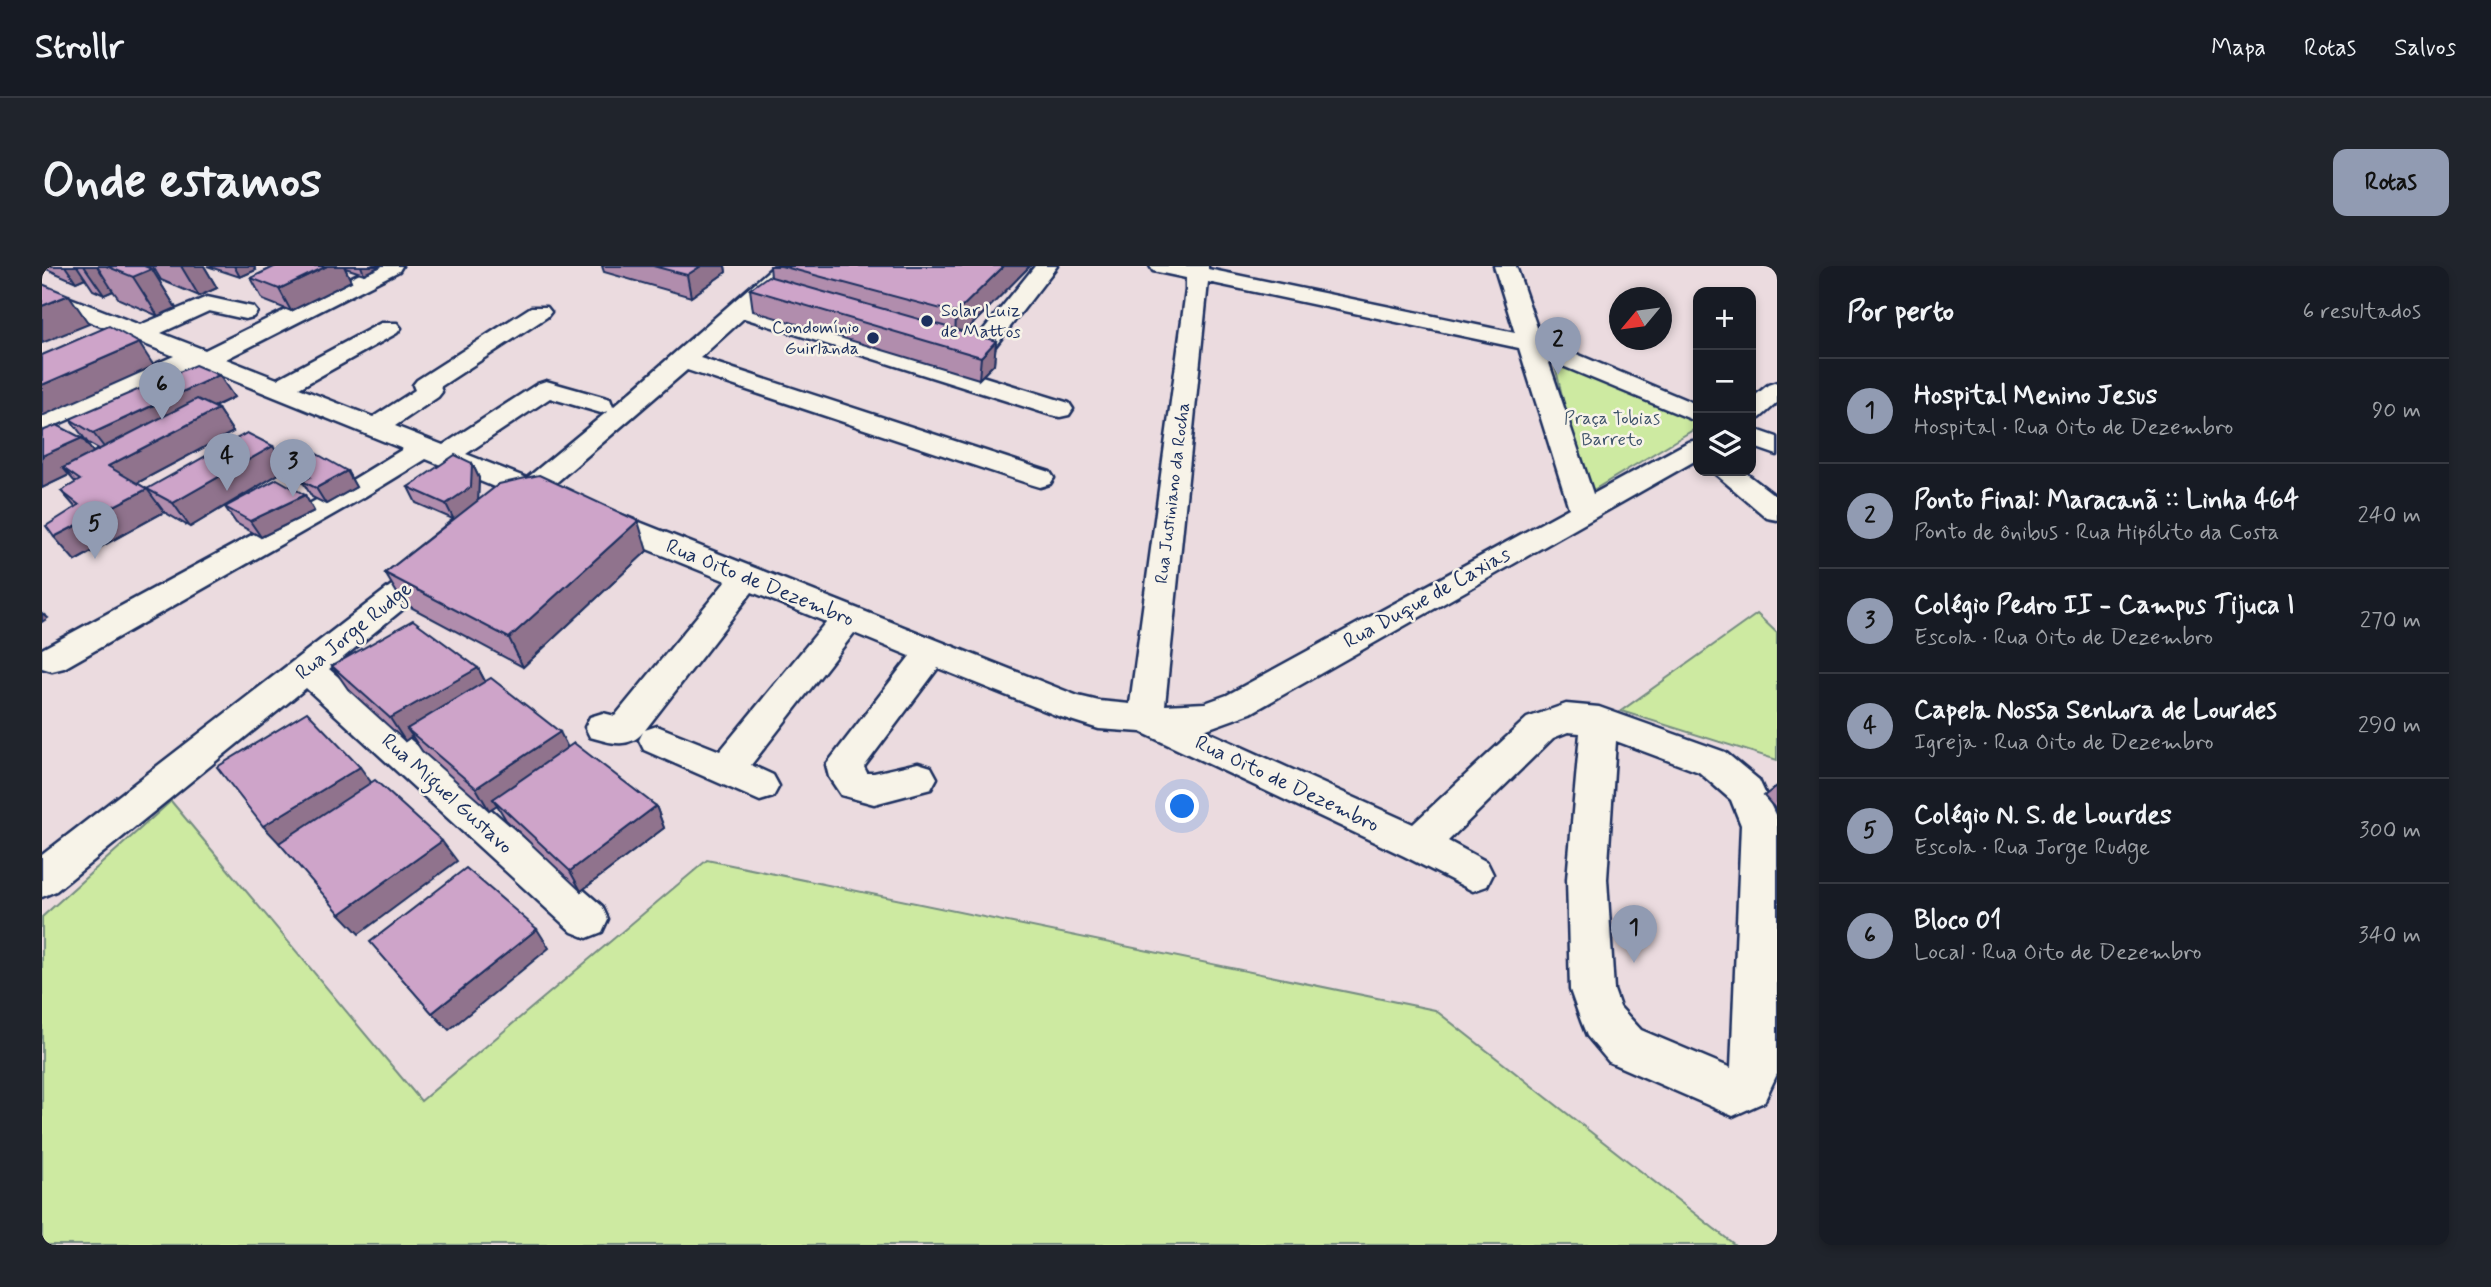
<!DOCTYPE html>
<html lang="pt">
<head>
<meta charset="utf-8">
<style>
  :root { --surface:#171b24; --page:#20242c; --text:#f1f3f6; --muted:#9ea1a6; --line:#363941; --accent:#919bb2 }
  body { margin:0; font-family:Mynerve,sans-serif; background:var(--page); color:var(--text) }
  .controls { position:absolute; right:21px; top:21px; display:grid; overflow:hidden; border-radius:14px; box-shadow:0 4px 10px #0003 }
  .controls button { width:63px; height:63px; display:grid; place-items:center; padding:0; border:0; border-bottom:2px solid var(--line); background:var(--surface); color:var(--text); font:35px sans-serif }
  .compass { position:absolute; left:1567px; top:21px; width:63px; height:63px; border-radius:50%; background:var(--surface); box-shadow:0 4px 10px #0003; rotate:241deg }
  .you { position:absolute; left:1141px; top:541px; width:24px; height:24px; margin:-18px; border:5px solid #fff; border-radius:50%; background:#1a73e8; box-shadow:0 0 0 10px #1a73e833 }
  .badge { display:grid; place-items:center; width:46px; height:46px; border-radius:50%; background:var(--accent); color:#111; font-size:23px; font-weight:700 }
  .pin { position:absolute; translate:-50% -58px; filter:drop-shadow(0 2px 4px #0008) }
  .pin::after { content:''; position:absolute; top:37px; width:24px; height:21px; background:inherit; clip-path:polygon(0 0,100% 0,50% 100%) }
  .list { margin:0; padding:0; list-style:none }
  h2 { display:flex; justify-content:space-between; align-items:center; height:91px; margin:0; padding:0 28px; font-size:30px }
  h2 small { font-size:23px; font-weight:400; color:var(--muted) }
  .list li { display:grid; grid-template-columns:46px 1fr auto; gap:21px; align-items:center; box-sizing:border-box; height:105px; padding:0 28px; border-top:2px solid var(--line) }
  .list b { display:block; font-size:26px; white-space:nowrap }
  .list p { margin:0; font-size:23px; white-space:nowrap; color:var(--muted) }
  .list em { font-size:23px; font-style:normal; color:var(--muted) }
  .icon { flex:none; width:38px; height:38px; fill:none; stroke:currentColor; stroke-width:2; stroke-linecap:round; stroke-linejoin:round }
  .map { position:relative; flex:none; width:1735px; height:979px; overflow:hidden; border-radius:14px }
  header { display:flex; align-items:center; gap:42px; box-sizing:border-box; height:98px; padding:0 35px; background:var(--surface); border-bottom:2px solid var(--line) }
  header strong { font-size:33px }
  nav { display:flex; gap:38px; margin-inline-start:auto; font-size:24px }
  .intro { display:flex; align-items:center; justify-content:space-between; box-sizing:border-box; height:168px; padding:0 42px }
  h1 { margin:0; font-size:49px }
  .button { padding:18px 32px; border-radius:14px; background:var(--accent); color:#111; font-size:24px; font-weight:700 }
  main { display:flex; gap:42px; padding:0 42px }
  aside { flex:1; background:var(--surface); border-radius:14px; box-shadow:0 4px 10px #0003 }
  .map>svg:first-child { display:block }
</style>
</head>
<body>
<header>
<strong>Strollr</strong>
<nav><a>Mapa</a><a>Rotas</a><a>Salvos</a></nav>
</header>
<div class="intro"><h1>Onde estamos</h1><a class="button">Rotas</a></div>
<main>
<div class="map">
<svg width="1735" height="979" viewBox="0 0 1735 979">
  <rect width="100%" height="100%" fill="#ebdbdf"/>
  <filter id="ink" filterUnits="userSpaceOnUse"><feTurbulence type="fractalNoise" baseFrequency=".0143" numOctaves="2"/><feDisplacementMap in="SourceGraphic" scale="14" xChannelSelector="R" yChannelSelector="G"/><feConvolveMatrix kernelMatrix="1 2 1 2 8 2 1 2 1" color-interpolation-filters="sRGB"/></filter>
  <g filter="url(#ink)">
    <g fill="#cdeaa1" stroke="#748c80" stroke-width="2">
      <path d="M 1512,95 L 1656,154 L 1656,161 L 1543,229 Z"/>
      <path d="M 1715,348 L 1735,367 L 1735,494 L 1579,445 Z"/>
      <path d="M 129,535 L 379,835 L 665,594 L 1393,744 L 1693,979 L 0,979 L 0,651 Z"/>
    </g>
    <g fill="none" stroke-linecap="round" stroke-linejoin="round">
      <defs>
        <g id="minor">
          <path d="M 332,0 L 360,0 L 357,5 L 184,93 L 235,113 L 339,57 L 355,57 L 359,62 L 355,67 L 257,122 L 331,151 L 373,124 L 371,119 L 375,114 L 489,41 L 505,41 L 509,46 L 505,51 L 398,121 L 400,126 L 396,131 L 353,160 L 401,179 L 495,118 L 504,115 L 568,133 L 571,141 L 732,0 L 756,0 L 714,40 L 1027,137 L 1031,143 L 1027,149 L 1018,151 L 1009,149 L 702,52 L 658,92 L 1008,206 L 1012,212 L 1008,218 L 998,221 L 988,218 L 645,104 L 509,221 L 1036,430 L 1057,435 L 1088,438 L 1144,24 L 1144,12 L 1111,5 L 1108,0 L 1166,0 L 1166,3 L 1473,67 L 1452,0 L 1474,0 L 1499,73 L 1656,139 L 1656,156 L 1506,94 L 1551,228 L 1646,176 L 1656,174 L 1656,193 L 1209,447 L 1162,464 L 1371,558 L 1485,452 L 1524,438 L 1557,441 L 1683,486 L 1717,514 L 1735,553 L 1735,808 L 1722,836 L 1691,850 L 1567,796 L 1545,770 L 1539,755 L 1528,724 L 1525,613 L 1538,467 L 1526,466 L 1511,472 L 1406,575 L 1445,596 L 1451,608 L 1445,620 L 1431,625 L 1362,590 L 1099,466 L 1057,463 L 1016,450 L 896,402 L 822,501 L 825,507 L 832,507 L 876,497 L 889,501 L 895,512 L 889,523 L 832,538 L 799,529 L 787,511 L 784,499 L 868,390 L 812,367 L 709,499 L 731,509 L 737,520 L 731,531 L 718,535 L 602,484 L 597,474 L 601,466 C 587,484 566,476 548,471 L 543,461 L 548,451 L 561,447 L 573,450 L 684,315 L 491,237 C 481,245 475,248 462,244 L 457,238 L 467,227 L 384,193 L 322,231 L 22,402 L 10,405 L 0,402 L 0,383 L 302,219 L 361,183 L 153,99 L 0,165 L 0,147 L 132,90 L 0,36 L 0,21 L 98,59 L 165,31 L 211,41 L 215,46 L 211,51 L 203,53 L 167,45 L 119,67 L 163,84 ZM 1166,16 L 1477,82 L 1527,242 L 1185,429 L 1163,437 L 1123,439 ZM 508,132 L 559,147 L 566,145 L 485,212 L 424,188 ZM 710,326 L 784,356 L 678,485 L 615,460 L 603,464 ZM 1574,475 L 1657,506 L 1689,534 L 1699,559 L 1689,802 L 1599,764 L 1578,741 L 1572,724 L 1565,613 Z"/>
          <path d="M 993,0 L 1015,0 L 944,92 L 935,94 L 895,83 L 892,78 L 895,73 L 904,71 L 930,78 Z"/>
          <path d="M 1735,116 L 1735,137 L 1718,152 L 1709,154 L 1709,133 L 1726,119 Z"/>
          <path d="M 1709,162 L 1735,171 L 1735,189 L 1709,180 Z"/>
          <path d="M 1670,205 L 1701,205 L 1735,231 L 1735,254 L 1725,252 Z"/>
          <path d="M 397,288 L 408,291 L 412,298 L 408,305 L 287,403 L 560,640 L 566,653 L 560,666 L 545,672 L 530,666 L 264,422 L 14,625 L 0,631 L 0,589 L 386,291 Z"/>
        </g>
      </defs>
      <use href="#minor" stroke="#1b2f5e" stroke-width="5"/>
      <use href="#minor" fill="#f7f3e8" fill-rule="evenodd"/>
    </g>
    <g fill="#b18dad" stroke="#1b2f5e" stroke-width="2">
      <path d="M 0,0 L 162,0 L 175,22 L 157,30 L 119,14 L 113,4 L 111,5 L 134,42 L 116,50 L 77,33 L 71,25 L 62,29 L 51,24 L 43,12 L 34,16 L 0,1 Z"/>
      <path d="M 165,0 L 212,0 L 214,4 L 198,11 Z"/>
      <path d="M 234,0 L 339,0 L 322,8 L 303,2 L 309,15 L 249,45 L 221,34 L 209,12 Z"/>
      <path d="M 560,0 L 683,0 L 684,6 L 649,31 L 562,6 Z"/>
      <path d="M 728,0 L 988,0 L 923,66 L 954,75 L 952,98 L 937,113 L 711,45 L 708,23 L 729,11 Z"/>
      <path d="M 192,131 L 172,141 L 176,143 L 191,166 L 95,217 L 105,223 L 245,203 L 148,261 L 122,246 L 33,295 L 33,241 L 19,225 L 34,217 L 27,209 L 0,222 L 0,165 L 40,172 L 51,186 L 57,183 L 46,177 L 28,153 Z"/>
      <path d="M 242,196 L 305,205 L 314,221 L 284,238 L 270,231 L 262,218 L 252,212 Z"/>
      <path d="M 430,197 L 437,212 L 436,234 L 605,285 L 481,401 L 361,337 L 343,307 L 411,253 L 374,237 L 366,221 Z"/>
      <path d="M 263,229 L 272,245 L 219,271 L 194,257 L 183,241 Z"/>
      <path d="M 290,400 L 436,402 L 443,415 L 525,481 L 614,540 L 622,562 L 539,625 L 464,554 L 455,539 L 447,544 L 380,485 L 370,470 L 363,475 L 306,423 Z"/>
      <path d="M 1735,520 L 1735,545 L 1722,530 Z"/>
    </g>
    <g fill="#90738d" stroke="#1b2f5e" stroke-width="2">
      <path d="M 23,0 L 35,0 L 43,12 L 34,16 Z"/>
      <path d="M 42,0 L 55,0 L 71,25 L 62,29 Z"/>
      <path d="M 89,0 L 110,0 L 113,4 L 111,5 L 134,42 L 116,50 L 91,11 Z"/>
      <path d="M 139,0 L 162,0 L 175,22 L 157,30 Z"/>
      <path d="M 192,0 L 212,0 L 214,4 L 198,11 Z"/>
      <path d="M 285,0 L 302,0 L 309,15 L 249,45 L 237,23 Z"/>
      <path d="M 319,0 L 339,0 L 322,8 Z"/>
      <path d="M 659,0 L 683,0 L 684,6 L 649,31 L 645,9 Z"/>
      <path d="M 962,0 L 988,0 L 913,76 L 914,47 Z"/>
      <path d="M 27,29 L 47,58 L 0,77 L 0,40 Z"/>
      <path d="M 954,75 L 952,98 L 937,113 L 939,91 Z"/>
      <path d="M 97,77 L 112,100 L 0,150 L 0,119 Z"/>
      <path d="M 177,109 L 192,131 L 69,190 L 51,167 Z"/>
      <path d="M 176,143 L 191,166 L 84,223 L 66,200 Z"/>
      <path d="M 40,172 L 58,195 L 21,202 L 27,209 L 0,222 L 0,190 Z"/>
      <path d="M 231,180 L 245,203 L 148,261 L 131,237 Z"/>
      <path d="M 430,197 L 437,212 L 436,237 L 412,254 L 404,238 Z"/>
      <path d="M 305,205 L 314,221 L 284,238 L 274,222 Z"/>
      <path d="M 105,223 L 122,246 L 33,295 L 12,271 Z"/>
      <path d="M 263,229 L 272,245 L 219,271 L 208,255 Z"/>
      <path d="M 596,255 L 605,285 L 481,401 L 467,372 Z"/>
      <path d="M 0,347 L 6,352 L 0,356 Z"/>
      <path d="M 436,402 L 448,425 L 365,463 L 370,470 L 363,475 L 348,452 Z"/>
      <path d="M 518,466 L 529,488 L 451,533 L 455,539 L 447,544 L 434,522 Z"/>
      <path d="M 318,501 L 334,523 L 241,581 L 221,560 Z"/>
      <path d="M 614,540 L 622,562 L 539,625 L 528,605 Z"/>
      <path d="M 400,575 L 415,595 L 317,668 L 298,648 Z"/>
      <path d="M 495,663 L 507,682 L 407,764 L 390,747 Z"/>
    </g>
    <g fill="#cea4c9" stroke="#1b2f5e" stroke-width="2">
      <path d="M 64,0 L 102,0 L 110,3 L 91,11 Z"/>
      <path d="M 234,0 L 285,0 L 237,23 L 209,12 Z"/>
      <path d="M 611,0 L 659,0 L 645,9 Z"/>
      <path d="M 739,0 L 962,0 L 914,47 Z"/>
      <path d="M 726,10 L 954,75 L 939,91 L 708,23 Z"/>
      <path d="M 0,18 L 27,29 L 0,40 Z"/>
      <path d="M 67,60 L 97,77 L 0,119 L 0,89 Z"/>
      <path d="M 153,99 L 177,109 L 51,167 L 28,153 Z"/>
      <path d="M 155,133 L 176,143 L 66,200 L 105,223 L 12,271 L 4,260 L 37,239 L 19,225 L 38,214 L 21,202 Z"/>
      <path d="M 15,159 L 40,172 L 0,190 L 0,165 Z"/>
      <path d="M 205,167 L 231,180 L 131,237 L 105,223 Z"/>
      <path d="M 268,184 L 305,205 L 274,222 L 260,215 L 268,211 L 242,196 Z"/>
      <path d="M 413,189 L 430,197 L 429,221 L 404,238 L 366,221 Z"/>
      <path d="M 497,209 L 596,255 L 467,372 L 343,307 L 457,218 Z"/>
      <path d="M 235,213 L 263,229 L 208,255 L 183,241 Z"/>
      <path d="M 371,354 L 436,402 L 348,452 L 290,400 Z"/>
      <path d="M 449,412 L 518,466 L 434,522 L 365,463 Z"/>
      <path d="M 265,446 L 318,501 L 221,560 L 175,501 Z"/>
      <path d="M 532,477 L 614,540 L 528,605 L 451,533 Z"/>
      <path d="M 333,514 L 400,575 L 298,648 L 237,577 Z"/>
      <path d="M 424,602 L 495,663 L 390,747 L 328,676 Z"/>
    </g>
  </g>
  <g fill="#1b2f5e" stroke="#f7f3e8" stroke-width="2.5">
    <circle cx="885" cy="55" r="7"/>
    <circle cx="831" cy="72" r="7"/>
  </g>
  <g text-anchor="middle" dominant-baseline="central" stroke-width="5" stroke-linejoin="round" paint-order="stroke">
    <g font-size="18" fill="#1b2f5e" stroke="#f7f3e8" text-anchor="start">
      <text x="899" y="45">Solar Luiz<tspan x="899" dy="21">de Mattos</tspan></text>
      <text x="817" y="62" text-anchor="end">Condomínio<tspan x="817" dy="21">Guirlanda</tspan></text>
    </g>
    <g font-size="18" fill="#3f546b" stroke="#f7f3e8">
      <text x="1570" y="153">Praça Tobias<tspan x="1570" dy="21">Barreto</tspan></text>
    </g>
    <g font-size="18" fill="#1b2f5e" stroke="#f7f3e8">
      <text transform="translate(1131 227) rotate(-83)">Rua Justiniano da Rocha</text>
    </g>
    <g font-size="21" fill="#1b2f5e" stroke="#f7f3e8">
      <text transform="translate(718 317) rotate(22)">Rua Oito de Dezembro</text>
      <text transform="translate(1385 332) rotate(-29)">Rua Duque de Caxias</text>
      <text transform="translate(312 365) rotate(-39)">Rua Jorge Rudge</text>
      <text transform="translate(1245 518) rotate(25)">Rua Oito de Dezembro</text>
      <text transform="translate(405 528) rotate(42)">Rua Miguel Gustavo</text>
    </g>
  </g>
</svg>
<div class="controls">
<button>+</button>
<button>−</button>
<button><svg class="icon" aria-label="layers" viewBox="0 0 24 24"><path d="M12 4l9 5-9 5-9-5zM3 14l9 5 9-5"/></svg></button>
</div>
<svg class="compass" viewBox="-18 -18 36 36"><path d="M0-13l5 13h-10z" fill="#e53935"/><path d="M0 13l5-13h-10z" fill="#9ea1a6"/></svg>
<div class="you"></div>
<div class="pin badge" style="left:1592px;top:697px">1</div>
<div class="pin badge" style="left:1516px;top:109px">2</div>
<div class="pin badge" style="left:251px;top:231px">3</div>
<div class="pin badge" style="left:185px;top:225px">4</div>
<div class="pin badge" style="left:53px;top:293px">5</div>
<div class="pin badge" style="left:120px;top:154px">6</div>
</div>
<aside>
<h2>Por perto<small>6 resultados</small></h2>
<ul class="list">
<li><span class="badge">1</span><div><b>Hospital Menino Jesus</b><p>Hospital · Rua Oito de Dezembro</p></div><em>90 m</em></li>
<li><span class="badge">2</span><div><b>Ponto Final: Maracanã :: Linha 464</b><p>Ponto de ônibus · Rua Hipólito da Costa</p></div><em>240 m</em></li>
<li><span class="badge">3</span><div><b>Colégio Pedro II - Campus Tijuca I</b><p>Escola · Rua Oito de Dezembro</p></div><em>270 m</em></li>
<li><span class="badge">4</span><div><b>Capela Nossa Senhora de Lourdes</b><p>Igreja · Rua Oito de Dezembro</p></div><em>290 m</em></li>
<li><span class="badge">5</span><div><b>Colégio N. S. de Lourdes</b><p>Escola · Rua Jorge Rudge</p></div><em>300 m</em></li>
<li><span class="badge">6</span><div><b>Bloco 01</b><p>Local · Rua Oito de Dezembro</p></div><em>340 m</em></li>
</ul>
</aside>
</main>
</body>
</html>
